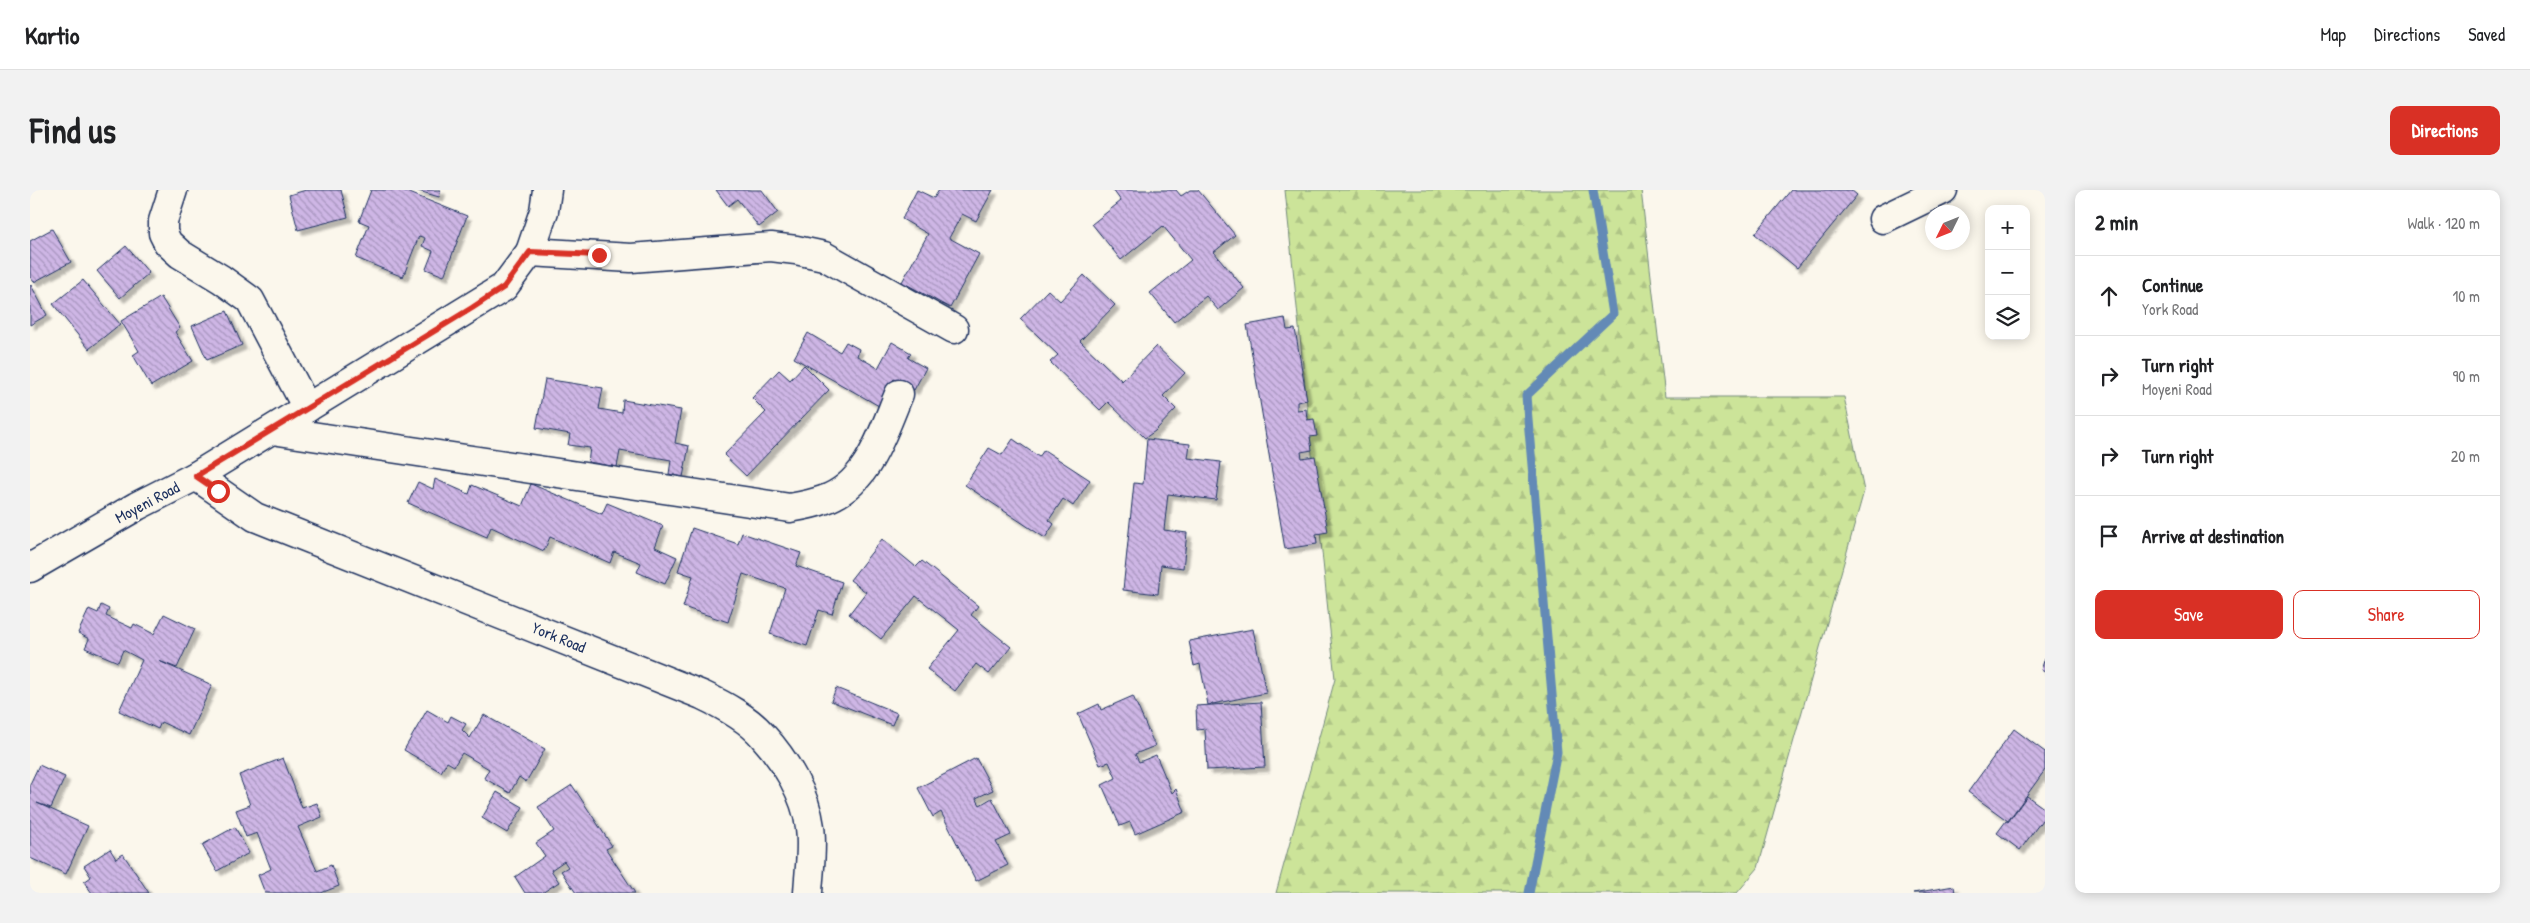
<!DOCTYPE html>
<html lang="en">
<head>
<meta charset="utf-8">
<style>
  :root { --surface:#fff; --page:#f2f2f2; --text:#202124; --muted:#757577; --line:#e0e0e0; --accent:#d93025 }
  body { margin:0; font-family:"Patrick Hand",sans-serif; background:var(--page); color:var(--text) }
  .controls { position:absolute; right:15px; top:15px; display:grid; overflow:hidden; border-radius:10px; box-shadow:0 2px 12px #0003 }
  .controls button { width:45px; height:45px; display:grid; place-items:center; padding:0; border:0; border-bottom:1px solid var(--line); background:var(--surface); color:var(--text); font:25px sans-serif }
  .compass { position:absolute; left:1895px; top:15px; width:45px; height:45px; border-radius:50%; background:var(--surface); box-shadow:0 2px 12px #0003; rotate:227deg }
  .stop { position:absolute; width:15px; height:15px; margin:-11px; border:4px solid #d93025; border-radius:50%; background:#fff }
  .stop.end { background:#d93025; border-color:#fff; box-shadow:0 1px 5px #0008 }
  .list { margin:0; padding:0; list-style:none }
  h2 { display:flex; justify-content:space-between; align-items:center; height:65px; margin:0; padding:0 20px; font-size:21px }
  h2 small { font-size:16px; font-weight:400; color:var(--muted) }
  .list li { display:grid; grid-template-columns:32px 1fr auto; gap:15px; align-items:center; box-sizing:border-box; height:80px; padding:0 20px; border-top:1px solid var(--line) }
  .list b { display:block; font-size:19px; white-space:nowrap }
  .list p { margin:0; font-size:16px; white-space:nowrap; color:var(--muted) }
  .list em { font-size:16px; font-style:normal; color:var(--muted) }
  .actions { display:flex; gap:10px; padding:15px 20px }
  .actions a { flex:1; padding:11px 0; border:1px solid var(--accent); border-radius:10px; text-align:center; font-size:18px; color:var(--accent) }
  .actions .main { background:var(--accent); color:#fff }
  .icon { flex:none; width:28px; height:28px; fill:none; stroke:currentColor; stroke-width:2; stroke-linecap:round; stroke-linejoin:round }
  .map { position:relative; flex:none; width:2015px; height:703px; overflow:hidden; border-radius:10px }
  header { display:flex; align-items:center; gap:30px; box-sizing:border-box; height:70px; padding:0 25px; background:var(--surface); border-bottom:1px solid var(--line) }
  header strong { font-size:24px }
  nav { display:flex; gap:28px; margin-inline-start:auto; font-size:18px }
  .intro { display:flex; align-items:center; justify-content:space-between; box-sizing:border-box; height:120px; padding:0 30px }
  h1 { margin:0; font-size:35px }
  .button { padding:12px 22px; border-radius:10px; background:var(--accent); color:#fff; font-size:18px; font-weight:700 }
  main { display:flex; gap:30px; padding:0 30px }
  aside { flex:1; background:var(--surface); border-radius:10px; box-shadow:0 2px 12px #0003 }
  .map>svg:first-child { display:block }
</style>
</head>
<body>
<header>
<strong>Kartio</strong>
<nav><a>Map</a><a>Directions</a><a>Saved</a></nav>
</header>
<div class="intro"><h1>Find us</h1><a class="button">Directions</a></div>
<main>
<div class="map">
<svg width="2015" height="703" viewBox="0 0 2015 703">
  <defs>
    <pattern id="forest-firs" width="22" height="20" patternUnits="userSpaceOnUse" patternTransform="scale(1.25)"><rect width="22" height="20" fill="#cce499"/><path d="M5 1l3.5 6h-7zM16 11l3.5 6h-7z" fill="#afc486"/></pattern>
    <pattern id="building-back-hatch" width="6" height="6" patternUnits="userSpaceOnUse" patternTransform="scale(1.25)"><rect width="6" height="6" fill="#ceb6e5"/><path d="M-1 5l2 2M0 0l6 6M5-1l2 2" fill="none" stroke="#a694bd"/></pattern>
    <filter id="shadow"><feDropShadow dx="4.5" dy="4.5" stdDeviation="1" flood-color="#0004"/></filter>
  </defs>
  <rect width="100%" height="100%" fill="#fbf7ec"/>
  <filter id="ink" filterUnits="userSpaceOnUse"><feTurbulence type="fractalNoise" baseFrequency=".02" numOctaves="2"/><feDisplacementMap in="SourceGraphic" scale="10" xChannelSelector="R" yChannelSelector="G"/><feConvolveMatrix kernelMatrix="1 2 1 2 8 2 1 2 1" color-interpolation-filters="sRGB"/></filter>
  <g filter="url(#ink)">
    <path fill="url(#forest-firs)" stroke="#748a7c" d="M 1255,0 L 1611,0 L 1635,207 L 1814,207 L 1834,301 L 1728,678 L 1707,703 L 1246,703 L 1305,489 Z"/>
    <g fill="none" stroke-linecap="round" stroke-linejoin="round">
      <path stroke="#638ab6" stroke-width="9" d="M 1499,703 L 1527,562 L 1496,206 L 1583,124 L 1563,0"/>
    </g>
    <g fill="url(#building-back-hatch)" stroke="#1b2f5e" filter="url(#shadow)">
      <path d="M 311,0 L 318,27 L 268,40 L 259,5 L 276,0 Z"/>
      <path d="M 341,0 L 372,0 L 437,26 L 414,86 L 396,79 L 403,61 L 392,56 L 395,48 L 389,46 L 373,87 L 326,68 L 339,35 L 329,31 Z"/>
      <path d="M 385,0 L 411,0 L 409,7 Z"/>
      <path d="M 686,0 L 732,0 L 748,22 L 729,37 L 707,9 L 698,16 Z"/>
      <path d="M 887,0 L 904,8 L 909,0 L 963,0 L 946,31 L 932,24 L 919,48 L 949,64 L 920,118 L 872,92 L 898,44 L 872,29 Z"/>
      <path d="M 1083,0 L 1146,0 L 1151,6 L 1160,0 L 1168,0 L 1205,45 L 1184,62 L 1214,98 L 1188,120 L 1176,106 L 1144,132 L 1120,103 L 1161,70 L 1133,36 L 1091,70 L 1062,34 L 1091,11 Z"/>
      <path d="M 1761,0 L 1821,0 L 1827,5 L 1767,78 L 1725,44 Z"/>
      <path d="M 22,39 L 41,72 L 4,92 L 0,87 L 0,51 Z"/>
      <path d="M 96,56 L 119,83 L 90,108 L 67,81 Z"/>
      <path d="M 1054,85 L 1085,115 L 1050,151 L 1092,191 L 1126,156 L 1155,183 L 1133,206 L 1146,219 L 1125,241 L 1115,248 L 1078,212 L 1070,220 L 1020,172 L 1028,165 L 990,129 L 1018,100 L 1030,111 Z"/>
      <path d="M 53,90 L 90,134 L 59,159 L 23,114 Z"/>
      <path d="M 1,95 L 17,125 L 0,135 L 0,96 Z"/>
      <path d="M 131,107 L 150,138 L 145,142 L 163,171 L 121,196 L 103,165 L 109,161 L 91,131 Z"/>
      <path d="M 197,121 L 212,155 L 177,170 L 162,136 Z"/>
      <path d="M 1255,128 L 1257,140 L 1265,139 L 1277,210 L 1267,212 L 1267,220 L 1276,219 L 1277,230 L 1284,229 L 1287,246 L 1280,247 L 1282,260 L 1271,262 L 1272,268 L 1285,266 L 1298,342 L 1286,344 L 1287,354 L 1255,359 L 1217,135 Z"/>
      <path d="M 778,143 L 810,162 L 816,152 L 829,159 L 827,166 L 848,178 L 862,152 L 881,163 L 878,168 L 896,178 L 884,200 L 864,189 L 849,216 L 764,168 Z"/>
      <path d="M 774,175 L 799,200 L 716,286 L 694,265 L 736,222 L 722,208 L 749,180 L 760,190 Z"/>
      <path d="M 515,189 L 573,198 L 569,219 L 592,223 L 593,210 L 651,220 L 645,253 L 659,256 L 653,287 L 639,284 L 641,270 L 590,261 L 587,277 L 558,272 L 560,258 L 538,255 L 540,244 L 506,238 Z"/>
      <path d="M 983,249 L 1009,267 L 1014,260 L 1060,290 L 1043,316 L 1033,309 L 1019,330 L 1024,334 L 1015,348 L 935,295 L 959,258 L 972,265 Z"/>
      <path d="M 1117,249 L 1160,254 L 1158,268 L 1191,272 L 1186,310 L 1138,304 L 1134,340 L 1157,343 L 1153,378 L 1131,375 L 1128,404 L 1093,400 L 1104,293 L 1113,294 Z"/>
      <path d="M 405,289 L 439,304 L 442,295 L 492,316 L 501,294 L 572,324 L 577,313 L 633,336 L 625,357 L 647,367 L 635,394 L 607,382 L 611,373 L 584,362 L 580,373 L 520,347 L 514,361 L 461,337 L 457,347 L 378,313 L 388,292 L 403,299 Z"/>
      <path d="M 662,338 L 708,354 L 712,343 L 771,363 L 766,376 L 812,392 L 802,424 L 789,420 L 777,456 L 740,444 L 755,398 L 713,384 L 698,432 L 653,417 L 663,386 L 648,381 Z"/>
      <path d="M 852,349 L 886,377 L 892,371 L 948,416 L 941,425 L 981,457 L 959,484 L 946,474 L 925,501 L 897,479 L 929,440 L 886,406 L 851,449 L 819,424 L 836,402 L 820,390 Z"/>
      <path d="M 71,415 L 79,419 L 76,426 L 102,438 L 104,434 L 124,444 L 134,424 L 165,439 L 147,478 L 129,471 L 182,495 L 159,545 L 131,532 L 128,539 L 89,521 L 112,470 L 93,460 L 88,472 L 55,458 L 59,449 L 48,443 L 59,419 L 68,423 Z"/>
      <path d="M 1223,439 L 1236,503 L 1178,515 L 1170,474 L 1164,476 L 1159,451 Z"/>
      <path d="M 2015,468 L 2015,482 L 2011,480 Z"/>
      <path d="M 806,498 L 867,523 L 862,535 L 801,511 Z"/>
      <path d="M 1103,506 L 1125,556 L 1105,564 L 1109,572 L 1126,565 L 1142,603 L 1146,599 L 1155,622 L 1105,644 L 1100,632 L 1090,636 L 1072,595 L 1086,588 L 1079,572 L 1070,575 L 1048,524 L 1069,514 L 1071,520 Z"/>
      <path d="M 1231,512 L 1235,577 L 1177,580 L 1175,539 L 1167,540 L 1166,516 Z"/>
      <path d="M 397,520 L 418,532 L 421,526 L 436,534 L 432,540 L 440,548 L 454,525 L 515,559 L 496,592 L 489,587 L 480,603 L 454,588 L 459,579 L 432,563 L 424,576 L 417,572 L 411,582 L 374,560 Z"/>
      <path d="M 1984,539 L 2015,562 L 2015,580 L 1978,631 L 1938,602 Z"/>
      <path d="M 253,568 L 272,618 L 287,613 L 292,627 L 268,637 L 287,681 L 301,675 L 309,696 L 291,703 L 235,703 L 228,685 L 241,679 L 227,643 L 216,647 L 206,620 L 220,615 L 209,585 Z"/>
      <path d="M 946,568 L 963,600 L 946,608 L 950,615 L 962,608 L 981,645 L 966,652 L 978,675 L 946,691 L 911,622 L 903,627 L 888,598 Z"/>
      <path d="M 9,575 L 35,587 L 21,618 L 7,613 L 58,636 L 36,684 L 0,668 L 0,594 Z"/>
      <path d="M 542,595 L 582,656 L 576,659 L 605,703 L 546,703 L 531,681 L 538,677 L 534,671 L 521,680 L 529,692 L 512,703 L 495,703 L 485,687 L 515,666 L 506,653 L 524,641 L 508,617 Z"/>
      <path d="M 467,602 L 493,617 L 477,643 L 452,628 Z"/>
      <path d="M 1997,606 L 2015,619 L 2015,626 L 1990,660 L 1967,643 L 1976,631 L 1978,632 Z"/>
      <path d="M 205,637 L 219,663 L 187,681 L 172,655 Z"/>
      <path d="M 80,659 L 86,669 L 93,664 L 119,703 L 62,703 L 54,692 L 61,687 L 54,676 Z"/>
      <path d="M 1924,696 L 1925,703 L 1883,703 Z"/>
    </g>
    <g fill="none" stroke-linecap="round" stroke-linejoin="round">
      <defs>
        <g id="street">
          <path d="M 143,0 L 133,31 L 133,43 L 138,53 L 150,64 L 191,89 L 220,110 L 277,218"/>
          <path d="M 1853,29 L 1913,0"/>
          <path d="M 500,62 L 601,68 L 741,57 L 766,60 L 794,66 L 924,139"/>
          <path d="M 242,240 L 760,318 C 771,316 783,314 793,310 C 838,295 852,244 869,204"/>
          <path d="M 166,286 L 225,327 L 672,505 C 693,515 718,528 733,546 C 755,570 776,605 780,637 C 783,659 779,682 778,703"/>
          <path d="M 0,378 L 107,316 L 166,286 L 474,97 L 500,62 L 514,21 L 517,0"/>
        </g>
      </defs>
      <use href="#street" stroke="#1b2f5e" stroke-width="31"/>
      <use href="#street" stroke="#fbf7ec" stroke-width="28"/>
    </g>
  </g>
  <g fill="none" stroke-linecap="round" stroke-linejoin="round" filter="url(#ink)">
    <path stroke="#d93025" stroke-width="6" d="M 188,301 L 166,286 L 442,118 L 474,97 L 500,62 L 569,65"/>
  </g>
  <g text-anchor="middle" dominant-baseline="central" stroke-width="4" stroke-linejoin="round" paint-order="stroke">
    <g font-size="16" fill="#1b2f5e" stroke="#fbf7ec">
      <text transform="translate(117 312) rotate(-28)">Moyeni Road</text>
      <text transform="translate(529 447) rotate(22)">York Road</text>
    </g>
  </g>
</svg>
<div class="controls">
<button>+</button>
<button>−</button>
<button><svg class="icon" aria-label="layers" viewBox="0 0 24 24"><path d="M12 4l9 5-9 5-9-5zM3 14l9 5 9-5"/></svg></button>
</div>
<svg class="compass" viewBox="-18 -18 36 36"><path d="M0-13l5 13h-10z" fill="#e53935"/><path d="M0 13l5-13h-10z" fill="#757577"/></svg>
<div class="stop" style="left:188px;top:301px"></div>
<div class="stop end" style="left:569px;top:65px"></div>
</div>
<aside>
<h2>2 min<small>Walk · 120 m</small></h2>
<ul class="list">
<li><svg class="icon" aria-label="ahead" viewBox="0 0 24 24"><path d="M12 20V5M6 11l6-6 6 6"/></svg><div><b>Continue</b><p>York Road</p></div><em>10 m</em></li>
<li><svg class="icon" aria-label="right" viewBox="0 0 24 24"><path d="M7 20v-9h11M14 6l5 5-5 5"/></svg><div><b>Turn right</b><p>Moyeni Road</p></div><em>90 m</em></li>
<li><svg class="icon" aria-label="right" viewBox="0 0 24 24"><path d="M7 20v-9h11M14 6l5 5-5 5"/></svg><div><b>Turn right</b></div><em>20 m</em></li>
<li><svg class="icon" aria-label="arrive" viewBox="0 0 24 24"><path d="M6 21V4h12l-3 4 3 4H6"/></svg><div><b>Arrive at destination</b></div></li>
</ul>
<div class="actions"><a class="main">Save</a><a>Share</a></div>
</aside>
</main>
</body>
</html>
